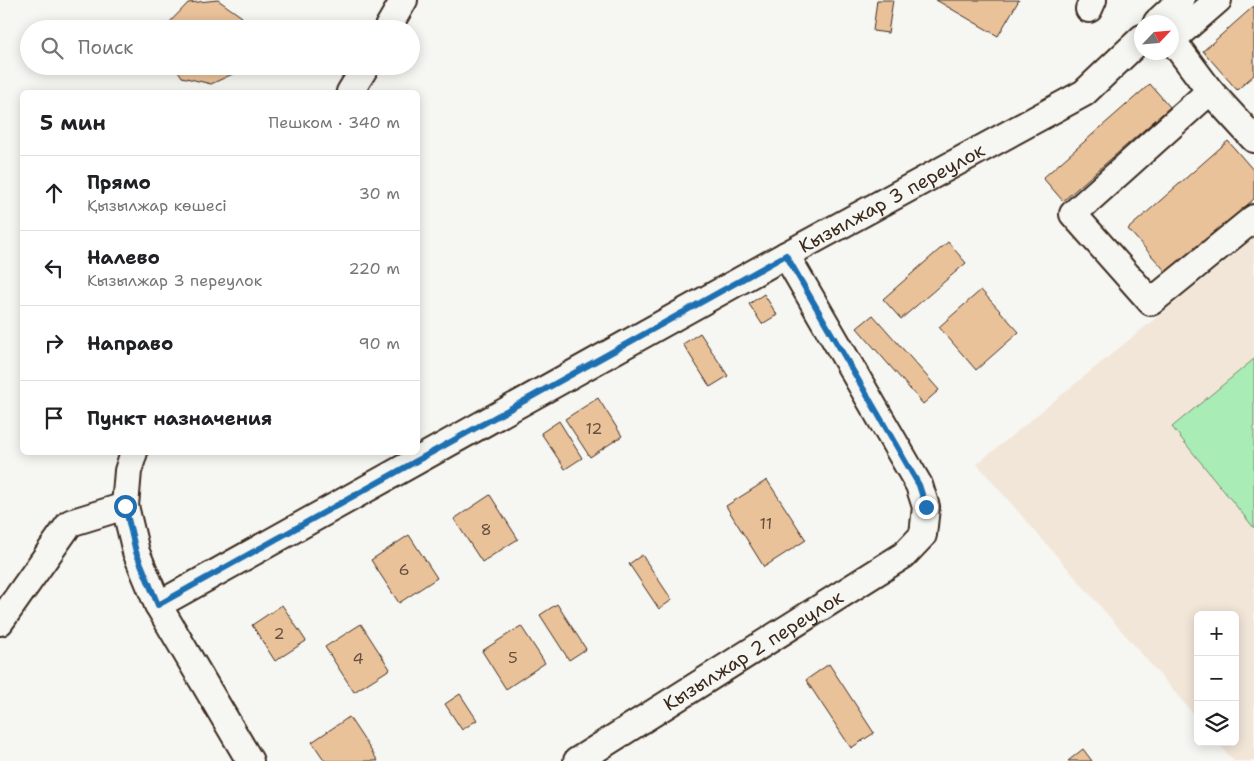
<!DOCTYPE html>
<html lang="ru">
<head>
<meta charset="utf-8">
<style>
  :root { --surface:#fff; --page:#f6f6f6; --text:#202124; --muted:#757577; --line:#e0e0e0 }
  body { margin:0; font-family:"Shantell Sans",sans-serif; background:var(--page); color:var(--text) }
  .controls { position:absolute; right:15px; bottom:15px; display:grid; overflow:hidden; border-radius:8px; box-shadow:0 2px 12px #0003 }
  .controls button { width:45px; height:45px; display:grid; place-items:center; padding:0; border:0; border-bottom:1px solid var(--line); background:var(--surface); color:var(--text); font:25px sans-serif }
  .compass { position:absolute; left:1134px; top:15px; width:45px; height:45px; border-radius:50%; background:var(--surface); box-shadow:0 2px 12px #0003; rotate:64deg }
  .stop { position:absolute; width:15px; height:15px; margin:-11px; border:4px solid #1f6fb2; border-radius:50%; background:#fff }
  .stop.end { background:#1f6fb2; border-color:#fff; box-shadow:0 1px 5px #0008 }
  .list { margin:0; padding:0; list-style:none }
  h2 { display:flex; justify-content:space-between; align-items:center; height:65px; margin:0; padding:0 20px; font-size:21px }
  h2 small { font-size:16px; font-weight:400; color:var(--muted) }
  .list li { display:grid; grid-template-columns:32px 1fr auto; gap:15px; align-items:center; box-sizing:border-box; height:75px; padding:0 20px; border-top:1px solid var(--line) }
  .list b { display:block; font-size:19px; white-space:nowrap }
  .list p { margin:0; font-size:16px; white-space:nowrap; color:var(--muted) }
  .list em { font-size:16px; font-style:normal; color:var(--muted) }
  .icon { flex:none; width:28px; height:28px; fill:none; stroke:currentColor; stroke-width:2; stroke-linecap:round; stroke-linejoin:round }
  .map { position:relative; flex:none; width:1254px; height:761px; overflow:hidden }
  .search { position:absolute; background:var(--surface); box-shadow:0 2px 12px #0003; left:20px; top:20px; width:400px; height:55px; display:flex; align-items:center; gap:12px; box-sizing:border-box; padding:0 18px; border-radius:28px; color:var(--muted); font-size:19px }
  .panel { position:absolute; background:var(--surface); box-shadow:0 2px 12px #0003; left:20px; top:90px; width:400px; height:365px; border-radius:8px }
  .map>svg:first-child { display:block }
</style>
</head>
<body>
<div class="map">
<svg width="1254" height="761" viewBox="0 0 1254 761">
  <rect width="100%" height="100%" fill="#f6f6f2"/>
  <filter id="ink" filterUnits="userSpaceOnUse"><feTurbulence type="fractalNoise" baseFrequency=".02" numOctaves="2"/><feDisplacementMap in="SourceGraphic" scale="10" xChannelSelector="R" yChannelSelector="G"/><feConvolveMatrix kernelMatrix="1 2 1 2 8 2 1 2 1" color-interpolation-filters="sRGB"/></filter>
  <g filter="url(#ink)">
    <path fill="#f2e6d8" d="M 1254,238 L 1254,761 L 1234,761 L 1217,742 L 1235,742 L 1235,615 L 1198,615 L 1198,719 L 977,464 Z"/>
    <path fill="#a9ecb5" stroke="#728b6a" d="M 1254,359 L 1254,528 L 1172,427 Z"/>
    <g fill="#eac29a" stroke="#3b2a1e">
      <path d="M 218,0 L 242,17 L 245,29 L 167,29 L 168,24 L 188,3 Z"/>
      <path d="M 877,0 L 893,0 L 888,33 L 873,31 Z"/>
      <path d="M 936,0 L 1019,0 L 998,36 Z"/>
      <path d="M 1254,6 L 1254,75 L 1237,90 L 1203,51 Z"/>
      <path d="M 175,66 L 240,66 L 237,72 L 211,84 L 182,77 Z"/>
      <path d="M 1150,84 L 1170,107 L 1063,201 L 1043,178 Z"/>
      <path d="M 1228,141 L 1254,171 L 1254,199 L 1168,274 L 1128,229 Z"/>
      <path d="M 948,242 L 966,263 L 901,319 L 883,299 Z"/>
      <path d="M 981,290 L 1019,332 L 976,370 L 939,327 Z"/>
      <path d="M 764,294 L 777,315 L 762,324 L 749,304 Z"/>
      <path d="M 873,315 L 939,390 L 923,404 L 857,328 Z"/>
      <path d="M 700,333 L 728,376 L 710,387 L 683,344 Z"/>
      <path d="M 598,398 L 622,436 L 590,457 L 565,419 Z"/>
      <path d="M 559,421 L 582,458 L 565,469 L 541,433 Z"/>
      <path d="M 767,480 L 806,540 L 764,567 L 726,506 Z"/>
      <path d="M 490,495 L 518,539 L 482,562 L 454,519 Z"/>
      <path d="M 409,535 L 437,578 L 399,603 L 371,560 Z"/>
      <path d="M 642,555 L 672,600 L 659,609 L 629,564 Z"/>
      <path d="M 557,604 L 586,649 L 569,660 L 540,615 Z"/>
      <path d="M 282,605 L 306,641 L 275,661 L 252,625 Z"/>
      <path d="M 361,624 L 390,669 L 354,692 L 325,647 Z"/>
      <path d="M 521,626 L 545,663 L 506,689 L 482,651 Z"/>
      <path d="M 829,664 L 874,733 L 851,748 L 806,680 Z"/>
      <path d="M 460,694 L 477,720 L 462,730 L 445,704 Z"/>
      <path d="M 349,717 L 378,761 L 325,761 L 312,742 Z"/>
      <path d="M 1083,749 L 1092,761 L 1068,761 Z"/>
    </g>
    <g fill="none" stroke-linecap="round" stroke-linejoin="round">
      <defs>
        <g id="minor">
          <path d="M 1218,0 L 1172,40 L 1210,91 L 1073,214 L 1151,302 L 1254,218"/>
          <path d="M 1089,9 L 1093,0"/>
          <path d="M 1157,22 L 1181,0"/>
          <path d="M 387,29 L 404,0"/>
          <path d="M 1210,91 L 1254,139"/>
          <path d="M 350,92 L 366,66"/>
          <path d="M 134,452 L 128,471 L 125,506 L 136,552 L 158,605 L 250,761"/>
          <path id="s1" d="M 158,605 L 786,255 L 1084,93 L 1142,38"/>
          <path d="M 0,622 L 70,523 L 125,506"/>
          <path id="s2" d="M 577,761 L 904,555 L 923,535 L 926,507 L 919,485 L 786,255"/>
        </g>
      </defs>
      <use href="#minor" stroke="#3b2a1e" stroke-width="30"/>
      <use href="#minor" stroke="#f6f6f2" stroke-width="26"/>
    </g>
  </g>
  <g fill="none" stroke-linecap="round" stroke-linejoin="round" filter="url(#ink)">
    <path stroke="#1f6fb2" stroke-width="6" d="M 125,506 L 136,552 L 158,605 L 786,255 L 919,485 L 926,507"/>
  </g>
  <g text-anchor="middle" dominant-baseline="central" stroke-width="4" stroke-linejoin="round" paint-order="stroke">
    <g font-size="16" fill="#67503d">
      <text x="594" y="428">12</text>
      <text x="766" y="523">11</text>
      <text x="486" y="529">8</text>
      <text x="404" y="569">6</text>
      <text x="279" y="633">2</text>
      <text x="513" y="657">5</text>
      <text x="358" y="658">4</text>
    </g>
    <g font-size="19" fill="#3b2a1e" stroke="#f6f6f2">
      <text stroke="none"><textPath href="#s1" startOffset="839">Кызылжар 3 переулок</textPath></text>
      <text stroke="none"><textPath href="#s2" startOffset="208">Кызылжар 2 переулок</textPath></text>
    </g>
  </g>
</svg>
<div class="controls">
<button>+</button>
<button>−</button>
<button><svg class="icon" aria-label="layers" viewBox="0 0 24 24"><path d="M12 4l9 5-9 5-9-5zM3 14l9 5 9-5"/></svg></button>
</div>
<svg class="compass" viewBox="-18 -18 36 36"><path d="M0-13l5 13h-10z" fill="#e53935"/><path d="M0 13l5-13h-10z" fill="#757577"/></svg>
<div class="stop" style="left:125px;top:506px"></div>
<div class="stop end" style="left:926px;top:507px"></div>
<div class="search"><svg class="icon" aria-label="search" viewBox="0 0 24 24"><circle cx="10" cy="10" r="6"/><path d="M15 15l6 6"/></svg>Поиск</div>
<section class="panel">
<h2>5 мин<small>Пешком · 340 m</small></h2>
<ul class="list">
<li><svg class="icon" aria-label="ahead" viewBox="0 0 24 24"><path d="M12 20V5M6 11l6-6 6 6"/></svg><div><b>Прямо</b><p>Қызылжар көшесі</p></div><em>30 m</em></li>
<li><svg class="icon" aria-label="left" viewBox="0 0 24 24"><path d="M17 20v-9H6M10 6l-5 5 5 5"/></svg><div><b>Налево</b><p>Кызылжар 3 переулок</p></div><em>220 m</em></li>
<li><svg class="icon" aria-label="right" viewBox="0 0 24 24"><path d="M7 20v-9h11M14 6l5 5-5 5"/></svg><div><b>Направо</b></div><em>90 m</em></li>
<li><svg class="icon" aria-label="arrive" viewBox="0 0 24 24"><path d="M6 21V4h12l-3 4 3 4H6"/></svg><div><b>Пункт назначения</b></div></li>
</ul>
</section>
</div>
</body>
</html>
